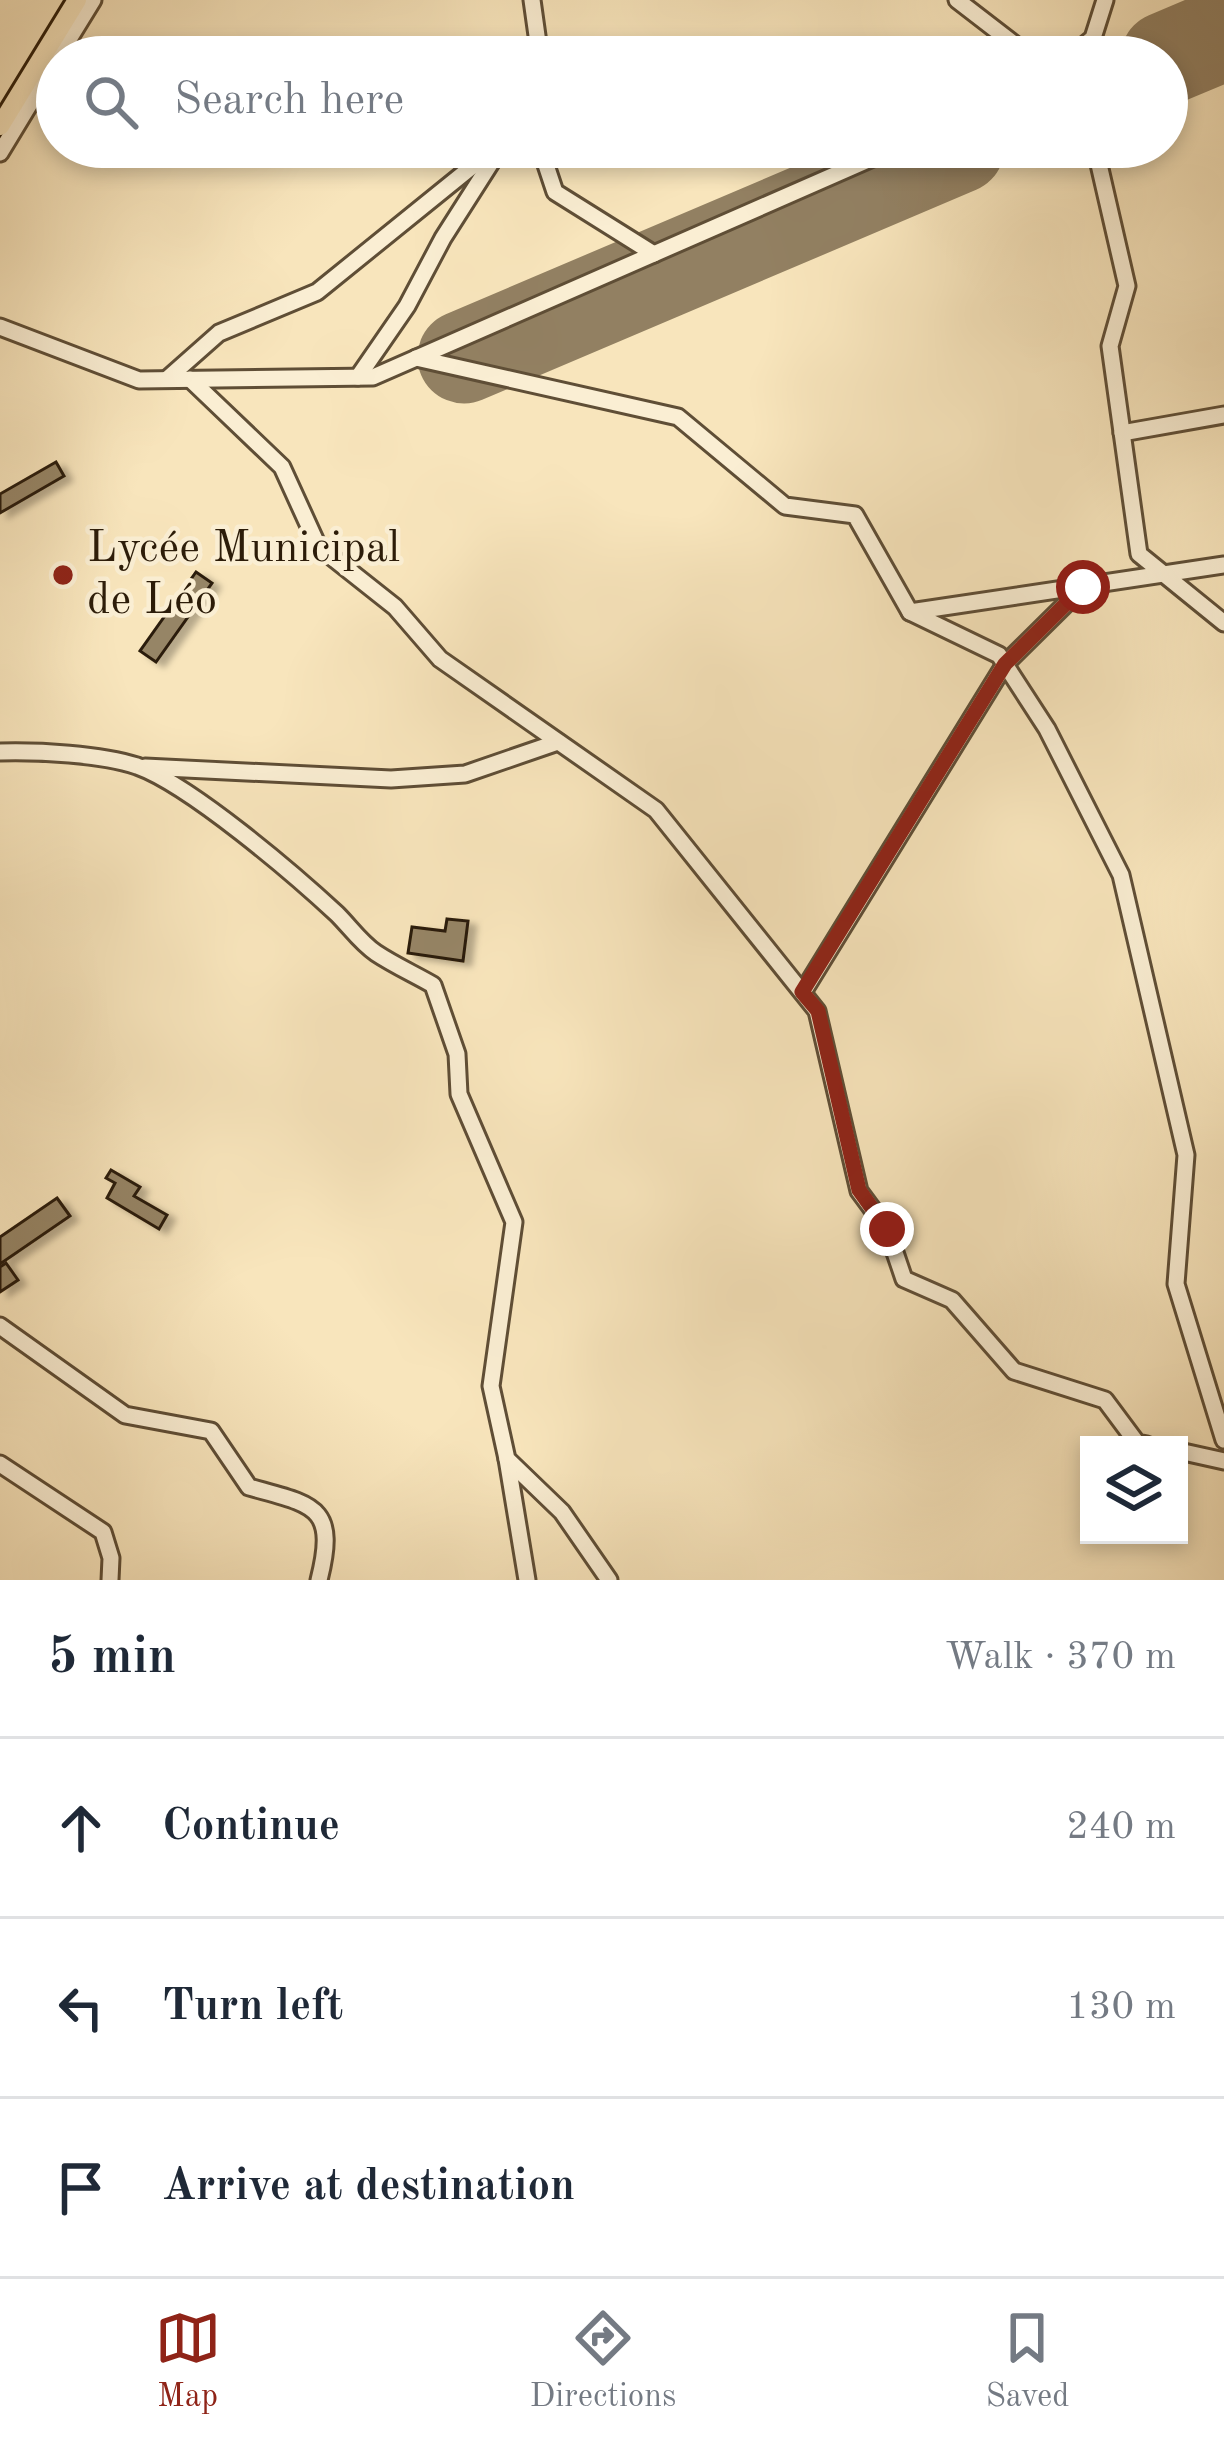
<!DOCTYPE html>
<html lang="en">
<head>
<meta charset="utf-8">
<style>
  :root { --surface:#fff; --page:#f2f2f3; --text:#1f2937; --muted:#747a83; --line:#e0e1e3; --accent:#8f2418 }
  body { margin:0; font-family:"Old Standard TT",serif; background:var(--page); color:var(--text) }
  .controls { position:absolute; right:36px; bottom:36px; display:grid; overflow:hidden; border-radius:0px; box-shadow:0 6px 18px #0003 }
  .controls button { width:108px; height:108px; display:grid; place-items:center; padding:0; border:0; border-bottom:3px solid var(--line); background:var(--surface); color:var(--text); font:60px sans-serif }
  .stop { position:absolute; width:36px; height:36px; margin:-27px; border:9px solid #8f2418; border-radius:50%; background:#fff }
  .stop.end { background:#8f2418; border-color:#fff; box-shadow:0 3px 12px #0008 }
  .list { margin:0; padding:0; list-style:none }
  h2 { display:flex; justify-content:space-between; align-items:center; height:156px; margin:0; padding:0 48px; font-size:51px }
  h2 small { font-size:39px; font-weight:400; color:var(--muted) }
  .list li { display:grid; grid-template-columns:78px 1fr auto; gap:36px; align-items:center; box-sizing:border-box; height:180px; padding:0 48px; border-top:3px solid var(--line) }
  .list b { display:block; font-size:45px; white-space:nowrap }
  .list em { font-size:39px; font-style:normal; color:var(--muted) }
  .icon { flex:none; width:66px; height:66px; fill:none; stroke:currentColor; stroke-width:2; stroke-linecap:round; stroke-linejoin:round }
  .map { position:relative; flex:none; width:1224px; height:1580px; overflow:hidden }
  .search { position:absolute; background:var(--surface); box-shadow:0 6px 18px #0003; left:36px; right:36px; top:36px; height:132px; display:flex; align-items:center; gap:30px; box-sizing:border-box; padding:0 42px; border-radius:66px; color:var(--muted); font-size:45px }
  .sheet { height:696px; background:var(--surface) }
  nav { display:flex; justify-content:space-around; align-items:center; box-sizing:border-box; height:168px; border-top:3px solid var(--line); background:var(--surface); font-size:33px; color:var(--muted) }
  nav a { display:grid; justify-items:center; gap:6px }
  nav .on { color:var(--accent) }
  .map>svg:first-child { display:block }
</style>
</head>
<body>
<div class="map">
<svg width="1224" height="1580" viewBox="0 0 1224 1580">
  <defs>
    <filter id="shadow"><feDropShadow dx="8" dy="4.5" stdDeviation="3" flood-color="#0004"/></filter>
  </defs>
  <rect width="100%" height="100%" fill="#f8e5bc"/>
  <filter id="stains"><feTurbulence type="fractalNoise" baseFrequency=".00167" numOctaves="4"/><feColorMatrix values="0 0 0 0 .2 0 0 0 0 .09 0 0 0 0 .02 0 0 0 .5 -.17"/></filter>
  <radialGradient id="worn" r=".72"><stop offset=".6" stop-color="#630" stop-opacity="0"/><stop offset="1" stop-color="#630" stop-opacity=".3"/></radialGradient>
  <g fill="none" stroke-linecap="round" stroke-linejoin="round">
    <g stroke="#928062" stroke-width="93">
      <path d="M 1167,58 L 1224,34"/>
      <path d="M 464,357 L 958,147"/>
    </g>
  </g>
  <g fill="#968566" stroke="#2c1c09" stroke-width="3" filter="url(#shadow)">
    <path d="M 56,462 L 64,476 L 0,513 L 0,494 Z"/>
    <path d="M 196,572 L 212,583 L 156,662 L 140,651 Z"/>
    <path d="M 447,919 L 468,921 L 463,961 L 408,953 L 412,927 L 445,931 Z"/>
    <path d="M 111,1170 L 140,1187 L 134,1196 L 167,1215 L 159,1229 L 107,1198 L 115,1183 L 106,1178 Z"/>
    <path d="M 57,1198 L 70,1216 L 0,1264 L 0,1237 Z"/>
    <path d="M 6,1263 L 18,1280 L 0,1292 L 0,1267 Z"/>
  </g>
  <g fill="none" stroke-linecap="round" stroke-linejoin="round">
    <defs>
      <g id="minor">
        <path d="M 532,0 L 540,57"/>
        <path d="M 957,0 L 1031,57"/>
        <path d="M 58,57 L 93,0"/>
        <path d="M 1070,57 L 1093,38 L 1105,0"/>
        <path d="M 540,147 L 555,192 L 654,254"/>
        <path d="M 1095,147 L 1127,286 L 1110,346 L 1139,554 L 1224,623"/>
        <path d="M 0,153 L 57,59"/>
        <path d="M 0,327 L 139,380 L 373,377 L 898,147"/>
        <path d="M 416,358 L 678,417 L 785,506 L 855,515 L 910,612 L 1224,565"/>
        <path d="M 358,377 L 407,306 L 443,238 L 494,158"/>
        <path d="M 167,379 L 219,333 L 317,292 L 474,165 L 502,147"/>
        <path d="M 190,379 L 282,467 L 318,546 L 395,607 L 440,659 L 656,810 L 817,1011 L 859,1191 L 887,1229 L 904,1279 L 952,1300 L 1014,1371 L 1105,1400 L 1137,1443 L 1147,1445"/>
        <path d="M 1122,433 L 1224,415"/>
        <path d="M 910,612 L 999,655 L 1047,729 L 1121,875 L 1186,1155 L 1176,1284 L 1224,1440"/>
        <path d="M 0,752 C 39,751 100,754 137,766 C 190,785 294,874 337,914 C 350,927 361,943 376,953 C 394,965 414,974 433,985 L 457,1054 L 459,1094 L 514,1222 L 491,1386 L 507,1459 L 562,1512 L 609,1580"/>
        <path d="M 145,767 L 391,779 L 465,774 L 558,742"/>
        <path d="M 803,992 L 1005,664 L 1083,587"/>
        <path d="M 0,1326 L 125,1415 L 211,1431 L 249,1487 C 313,1505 338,1505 319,1580"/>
        <path d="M 1179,1451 L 1224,1461"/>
        <path d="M 507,1459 L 527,1580"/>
        <path d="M 0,1464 L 103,1532 L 111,1558 L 110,1580"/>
      </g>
      <path id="major" d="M 0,126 L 77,0"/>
    </defs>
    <use href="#minor" stroke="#5f4e36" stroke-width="21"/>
    <use href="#major" stroke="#2c1c09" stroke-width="24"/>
    <use href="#minor" stroke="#faeed3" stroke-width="15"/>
    <use href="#major" stroke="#f8e5bc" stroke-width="18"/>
  </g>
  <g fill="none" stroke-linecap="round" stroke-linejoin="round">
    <path stroke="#8f2418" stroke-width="15" d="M 887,1229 L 859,1190 L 818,1011 L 802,992 L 1005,664 L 1083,587"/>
  </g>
  <circle fill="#8f2418" stroke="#faeed3" stroke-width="4.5" cx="63" cy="575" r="12"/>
  <g text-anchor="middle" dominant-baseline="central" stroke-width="9" stroke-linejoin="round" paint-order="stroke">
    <g font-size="45" fill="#2c1c09" stroke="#faeed3" text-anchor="start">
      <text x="87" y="549">Lycée Municipal<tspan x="87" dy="52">de Léo</tspan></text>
    </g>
  </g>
  <rect width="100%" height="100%" filter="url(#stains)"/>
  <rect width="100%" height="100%" fill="url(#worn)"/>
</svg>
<div class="controls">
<button><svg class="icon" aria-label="layers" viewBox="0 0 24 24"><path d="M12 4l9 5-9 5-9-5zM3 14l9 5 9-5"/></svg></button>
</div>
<div class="stop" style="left:1083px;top:587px"></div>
<div class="stop end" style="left:887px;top:1229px"></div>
<div class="search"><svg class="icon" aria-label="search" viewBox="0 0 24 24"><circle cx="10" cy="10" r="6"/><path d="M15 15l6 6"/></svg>Search here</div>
</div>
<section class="sheet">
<h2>5 min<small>Walk · 370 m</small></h2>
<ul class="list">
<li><svg class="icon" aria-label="ahead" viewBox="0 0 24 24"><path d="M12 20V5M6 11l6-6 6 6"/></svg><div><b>Continue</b></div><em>240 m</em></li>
<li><svg class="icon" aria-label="left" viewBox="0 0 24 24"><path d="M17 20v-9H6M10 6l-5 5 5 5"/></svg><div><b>Turn left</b></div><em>130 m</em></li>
<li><svg class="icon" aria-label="arrive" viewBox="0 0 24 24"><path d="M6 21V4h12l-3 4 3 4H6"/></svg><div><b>Arrive at destination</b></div></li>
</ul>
</section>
<nav>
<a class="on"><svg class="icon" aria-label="map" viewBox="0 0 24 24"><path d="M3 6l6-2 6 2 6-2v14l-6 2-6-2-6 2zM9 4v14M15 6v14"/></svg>Map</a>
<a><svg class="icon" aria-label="directions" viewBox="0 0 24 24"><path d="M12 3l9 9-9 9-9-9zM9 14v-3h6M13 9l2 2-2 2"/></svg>Directions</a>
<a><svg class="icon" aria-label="saved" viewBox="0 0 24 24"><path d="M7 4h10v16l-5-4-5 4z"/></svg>Saved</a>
</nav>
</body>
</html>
